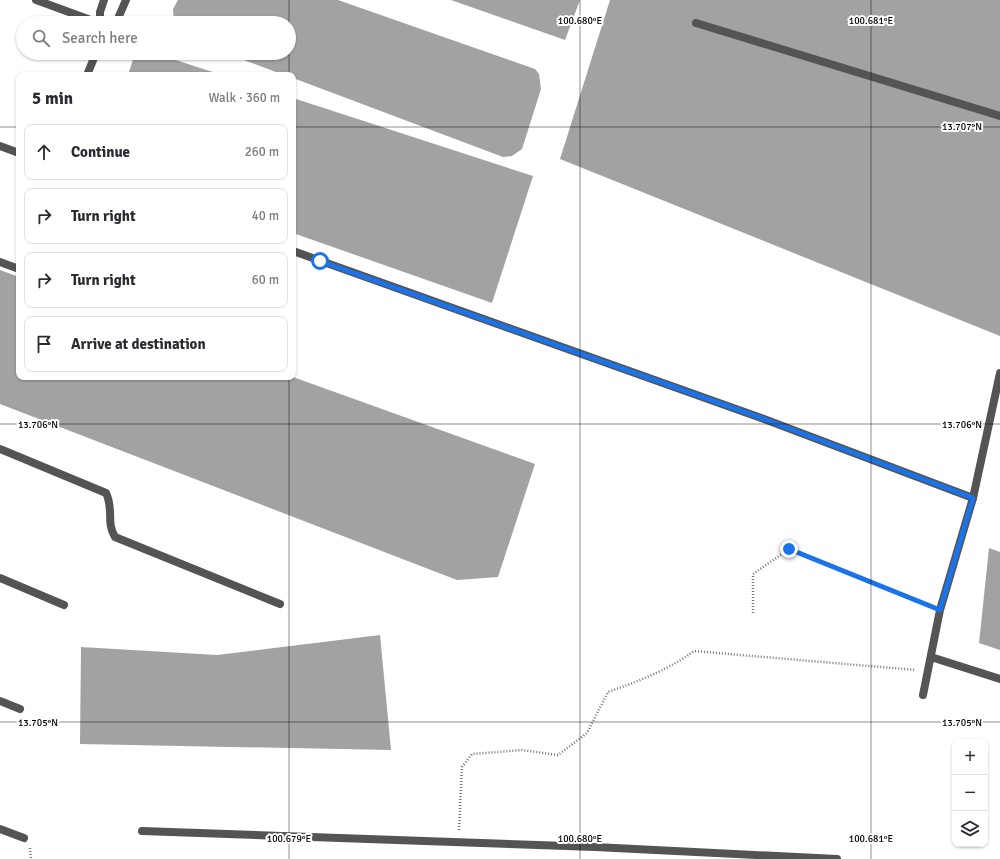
<!DOCTYPE html>
<html lang="en">
<head>
<meta charset="utf-8">
<style>
  :root { --surface:#fff; --page:#f7f7f7; --text:#2b2b33; --muted:#7c7c81; --line:#e1e1e2 }
  body { margin:0; font-family:Signika,sans-serif; background:var(--page); color:var(--text) }
  .controls { position:absolute; right:12px; bottom:12px; display:grid; overflow:hidden; border-radius:8px; box-shadow:0 1px 3px #0004 }
  .controls button { width:36px; height:36px; display:grid; place-items:center; padding:0; border:0; border-bottom:1px solid var(--line); background:var(--surface); color:var(--text); font:20px sans-serif }
  .stop { position:absolute; width:12px; height:12px; margin:-9px; border:3px solid #1a73e8; border-radius:50%; background:#fff }
  .stop.end { background:#1a73e8; border-color:#fff; box-shadow:0 1px 4px #0008 }
  .list { margin:0; padding:0; list-style:none }
  h2 { display:flex; justify-content:space-between; align-items:center; height:52px; margin:0; padding:0 16px; font-size:17px }
  h2 small { font-size:13px; font-weight:400; color:var(--muted) }
  .list li { display:grid; grid-template-columns:26px 1fr auto; gap:12px; align-items:center; box-sizing:border-box; height:56px; margin:0 8px 8px; padding:0 8px; border:1px solid var(--line); border-radius:8px }
  .list b { display:block; font-size:15px; white-space:nowrap }
  .list em { font-size:13px; font-style:normal; color:var(--muted) }
  .icon { flex:none; width:22px; height:22px; fill:none; stroke:currentColor; stroke-width:2; stroke-linecap:round; stroke-linejoin:round }
  .map { position:relative; flex:none; width:1000px; height:859px; overflow:hidden }
  .search { position:absolute; background:var(--surface); box-shadow:0 1px 3px #0004; left:16px; top:16px; width:280px; height:44px; display:flex; align-items:center; gap:10px; box-sizing:border-box; padding:0 14px; border-radius:22px; color:var(--muted); font-size:15px }
  .panel { position:absolute; background:var(--surface); box-shadow:0 1px 3px #0004; left:16px; top:72px; width:280px; height:308px; border-radius:8px }
  .map>svg:first-child { display:block }
</style>
</head>
<body>
<div class="map">
<svg width="1000" height="859" viewBox="0 0 1000 859">
  <rect width="100%" height="100%" fill="#fff"/>
  <g fill="#a2a2a2">
    <path d="M 178,0 L 338,0 L 535,69 L 539,74 L 541,89 L 522,149 L 512,156 L 503,157 L 293,78 L 293,75 L 284,75 L 225,53 L 289,53 L 289,23 L 174,23 L 173,9 Z"/>
    <path d="M 451,0 L 580,0 L 565,40 Z"/>
    <path d="M 610,0 L 1000,0 L 1000,336 L 560,159 Z"/>
    <path d="M 135,53 L 154,53 L 222,75 L 128,75 Z"/>
    <path d="M 293,98 L 533,176 L 492,303 L 293,233 Z"/>
    <path d="M 0,270 L 19,277 L 19,377 L 293,377 L 535,464 L 498,577 L 457,580 L 0,404 Z"/>
    <path d="M 989,548 L 1000,552 L 1000,650 L 979,643 Z"/>
    <path d="M 380,635 L 391,750 L 80,744 L 81,647 L 217,655 Z"/>
  </g>
  <g fill="none" stroke-linecap="round" stroke-linejoin="round">
    <g stroke="#767676" stroke-width="2.5" stroke-dasharray="1 2" stroke-linecap="butt">
      <path d="M 753,613 L 753,574 L 789,549 L 929,605"/>
      <path d="M 459,830 L 462,767 L 472,754 L 522,750 L 558,755 L 587,733 L 608,692 C 639,681 668,670 694,651 L 916,670"/>
      <path d="M 30,848 L 31,859"/>
    </g>
    <g stroke="#545454" stroke-width="8">
      <path d="M 293,251 L 764,419 L 973,498"/>
      <path d="M 0,262 L 19,269"/>
      <path d="M 923,695 L 940,610 L 973,498 L 1000,373"/>
    </g>
    <g stroke="#545454" stroke-width="8">
      <path d="M 36,0 L 99,23"/>
      <path d="M 100,23 L 100,12 L 104,0"/>
      <path d="M 116,23 L 126,0"/>
      <path d="M 696,23 L 1000,116"/>
      <path d="M 87,75 L 96,53"/>
      <path d="M 0,146 L 19,153"/>
      <path d="M 0,449 L 106,493 C 114,509 106,523 115,537 L 280,604"/>
      <path d="M 0,578 L 64,605"/>
      <path d="M 931,657 L 1000,679"/>
      <path d="M 0,701 L 20,709"/>
      <path d="M 0,829 L 24,838"/>
      <path d="M 142,831 L 595,847 L 837,859"/>
    </g>
  </g>
  <g fill="none" stroke-linecap="round" stroke-linejoin="round">
    <path stroke="#1a73e8" stroke-width="5" d="M 320,261 L 764,419 L 973,498 L 940,610 L 789,549"/>
  </g>
  <path fill="none" stroke="#000" stroke-width="1" stroke-opacity="0.45" d="M 289,0 L 289,23M 580,0 L 580,859M 871,0 L 871,859M 289,53 L 289,75M 0,127 L 19,127M 293,127 L 1000,127M 289,377 L 289,859M 0,424 L 1000,424M 0,722 L 1000,722"/>
  <g font-size="10" text-anchor="middle" fill="#000" stroke="#fff" stroke-width="4" stroke-linejoin="round" paint-order="stroke">
    <text x="580" y="24">100.680°E</text>
    <text x="871" y="24">100.681°E</text>
    <text x="962" y="130">13.707°N</text>
    <text x="38" y="428">13.706°N</text>
    <text x="962" y="428">13.706°N</text>
    <text x="38" y="726">13.705°N</text>
    <text x="962" y="726">13.705°N</text>
    <text x="289" y="842">100.679°E</text>
    <text x="580" y="842">100.680°E</text>
    <text x="871" y="842">100.681°E</text>
  </g>
</svg>
<div class="controls">
<button>+</button>
<button>−</button>
<button><svg class="icon" aria-label="layers" viewBox="0 0 24 24"><path d="M12 4l9 5-9 5-9-5zM3 14l9 5 9-5"/></svg></button>
</div>
<div class="stop" style="left:320px;top:261px"></div>
<div class="stop end" style="left:789px;top:549px"></div>
<div class="search"><svg class="icon" aria-label="search" viewBox="0 0 24 24"><circle cx="10" cy="10" r="6"/><path d="M15 15l6 6"/></svg>Search here</div>
<section class="panel">
<h2>5 min<small>Walk · 360 m</small></h2>
<ul class="list">
<li><svg class="icon" aria-label="ahead" viewBox="0 0 24 24"><path d="M12 20V5M6 11l6-6 6 6"/></svg><div><b>Continue</b></div><em>260 m</em></li>
<li><svg class="icon" aria-label="right" viewBox="0 0 24 24"><path d="M7 20v-9h11M14 6l5 5-5 5"/></svg><div><b>Turn right</b></div><em>40 m</em></li>
<li><svg class="icon" aria-label="right" viewBox="0 0 24 24"><path d="M7 20v-9h11M14 6l5 5-5 5"/></svg><div><b>Turn right</b></div><em>60 m</em></li>
<li><svg class="icon" aria-label="arrive" viewBox="0 0 24 24"><path d="M6 21V4h12l-3 4 3 4H6"/></svg><div><b>Arrive at destination</b></div></li>
</ul>
</section>
</div>
</body>
</html>
